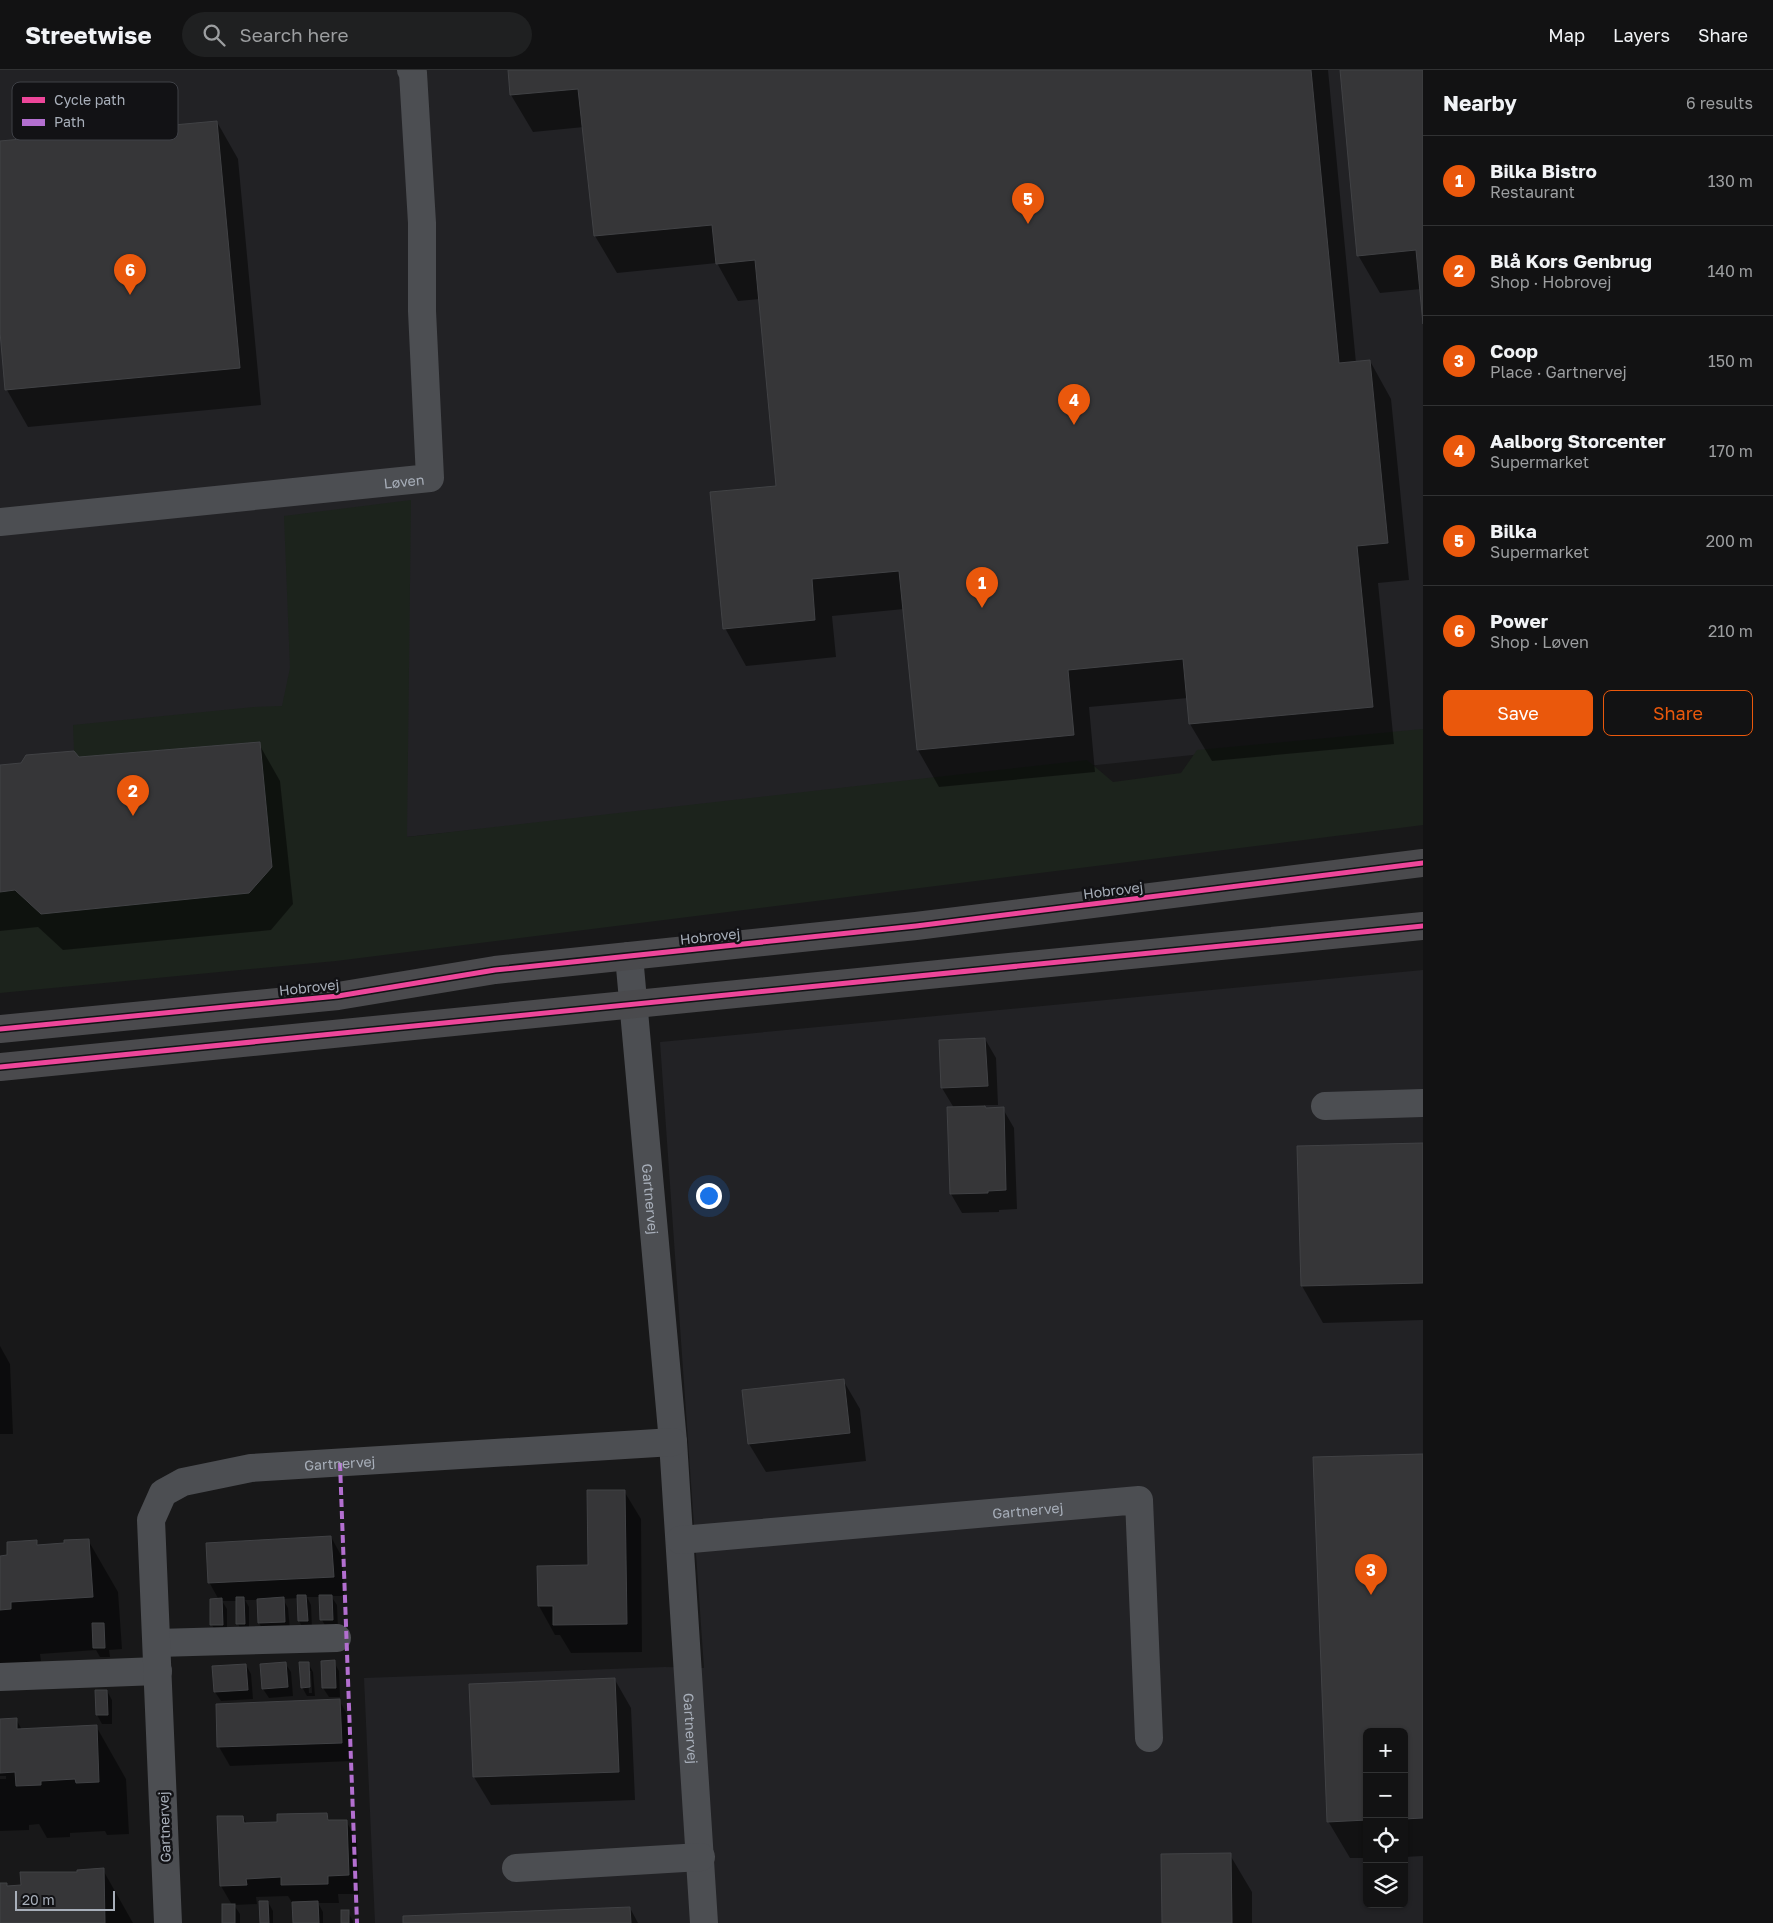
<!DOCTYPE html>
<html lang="en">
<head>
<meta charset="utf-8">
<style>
  :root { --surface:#121213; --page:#1f2021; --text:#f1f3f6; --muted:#9c9ea0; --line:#313233; --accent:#ea580c }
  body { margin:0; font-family:"Golos Text",sans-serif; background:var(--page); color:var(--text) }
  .controls { position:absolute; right:15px; bottom:15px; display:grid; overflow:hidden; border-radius:8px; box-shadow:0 1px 4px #0004 }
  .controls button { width:45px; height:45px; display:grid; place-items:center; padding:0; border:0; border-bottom:1px solid var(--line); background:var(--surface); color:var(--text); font:25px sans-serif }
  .scale { position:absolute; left:15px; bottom:12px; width:100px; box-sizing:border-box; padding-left:5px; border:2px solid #a8afba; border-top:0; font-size:14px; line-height:18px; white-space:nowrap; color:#a8afba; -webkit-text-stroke:4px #121215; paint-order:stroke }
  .you { position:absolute; left:708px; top:1125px; width:18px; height:18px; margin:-12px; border:4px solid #fff; border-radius:50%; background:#1a73e8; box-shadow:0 0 0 8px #1a73e833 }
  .badge { display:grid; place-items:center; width:32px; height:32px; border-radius:50%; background:var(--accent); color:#fff; font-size:16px; font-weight:700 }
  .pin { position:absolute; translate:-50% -41px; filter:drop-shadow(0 1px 2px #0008) }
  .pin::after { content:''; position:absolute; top:26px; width:18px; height:15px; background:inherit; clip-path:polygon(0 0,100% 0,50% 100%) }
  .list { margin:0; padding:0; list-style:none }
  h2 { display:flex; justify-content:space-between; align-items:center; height:65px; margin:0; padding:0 20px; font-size:21px }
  h2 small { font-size:16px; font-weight:400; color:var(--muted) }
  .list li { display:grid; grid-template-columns:32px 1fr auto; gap:15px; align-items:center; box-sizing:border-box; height:90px; padding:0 20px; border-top:1px solid var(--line) }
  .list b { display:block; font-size:19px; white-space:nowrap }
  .list p { margin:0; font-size:16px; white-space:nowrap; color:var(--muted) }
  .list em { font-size:16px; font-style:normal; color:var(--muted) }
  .actions { display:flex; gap:10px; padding:15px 20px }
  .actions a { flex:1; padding:11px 0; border:1px solid var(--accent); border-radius:8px; text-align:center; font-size:18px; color:var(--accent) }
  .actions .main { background:var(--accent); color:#fff }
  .icon { flex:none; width:28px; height:28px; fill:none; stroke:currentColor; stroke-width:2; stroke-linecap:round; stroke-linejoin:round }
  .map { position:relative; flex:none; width:1423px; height:1853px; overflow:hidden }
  header { display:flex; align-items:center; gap:30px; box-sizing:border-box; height:70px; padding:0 25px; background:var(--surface); border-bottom:1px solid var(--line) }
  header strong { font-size:24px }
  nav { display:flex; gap:28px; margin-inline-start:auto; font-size:18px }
  .search { width:350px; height:45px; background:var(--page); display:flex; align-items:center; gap:12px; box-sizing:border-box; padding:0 18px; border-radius:28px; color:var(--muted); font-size:19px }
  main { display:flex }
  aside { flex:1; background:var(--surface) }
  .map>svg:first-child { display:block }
</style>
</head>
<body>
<header>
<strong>Streetwise</strong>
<div class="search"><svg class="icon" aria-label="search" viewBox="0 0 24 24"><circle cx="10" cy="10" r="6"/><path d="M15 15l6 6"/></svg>Search here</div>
<nav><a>Map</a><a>Layers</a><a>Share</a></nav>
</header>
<main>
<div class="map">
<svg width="1423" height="1853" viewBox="0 0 1423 1853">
  <rect width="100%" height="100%" fill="#181819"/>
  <g fill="#222225" fill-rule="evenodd">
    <path d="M 0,0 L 1423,0 L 1423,661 L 406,767 L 271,832 L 0,855 Z"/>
    <path d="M 1423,900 L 1423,1853 L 375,1853 L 364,1608 L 665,1597 L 704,1598 L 660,972 ZM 1367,1662 L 1404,1662 L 1404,1834 L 1367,1834 Z"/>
  </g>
  <path fill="#1c231c" d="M 411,430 L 407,767 L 1087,690 L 1113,712 L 1181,703 L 1197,680 L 1423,659 L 1423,755 L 336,891 L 0,923 L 0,822 L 15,820 L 41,844 L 249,823 L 272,797 L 259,672 L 79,687 L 74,681 L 73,655 L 254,637 L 282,636 L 290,598 L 284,446 Z"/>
  <g fill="#0007" fill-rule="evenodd">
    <path d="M 509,0 L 1328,0 L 1356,293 L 1370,291 L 1391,329 L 1409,510 L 1378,513 L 1394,674 L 1212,691 L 1190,654 L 1188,628 L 1089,637 L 1095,702 L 939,717 L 918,680 L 904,539 L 832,546 L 836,587 L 746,596 L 725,558 L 778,417 L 760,229 L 738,231 L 717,193 L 617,203 L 595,166 L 584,57 L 533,62 L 511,25 Z"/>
    <path d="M 1341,0 L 1423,0 L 1423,241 L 1421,219 L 1380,223 L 1358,185 Z"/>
    <path d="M 217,52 L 238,89 L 261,335 L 28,357 L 7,320 L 0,249 L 0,73 Z"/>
    <path d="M 259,674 L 280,711 L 293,834 L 271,860 L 63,880 L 38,857 L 0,861 L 0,696 Z"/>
    <path d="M 985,969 L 996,988 L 998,1035 L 984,1035 L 986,1039 L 1003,1039 L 1014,1058 L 1017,1139 L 999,1140 L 999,1142 L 962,1143 L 951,1124 L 954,1038 L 942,1018 Z"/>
    <path d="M 1423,1074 L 1423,1250 L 1323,1253 L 1302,1216 Z"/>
    <path d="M 0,1276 L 10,1294 L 13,1364 L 0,1364 Z"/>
    <path d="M 843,1310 L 860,1339 L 866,1391 L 766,1402 L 749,1374 Z"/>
    <path d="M 1423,1385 L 1423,1786 L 1404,1787 L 1404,1662 L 1367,1662 L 1367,1788 L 1350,1788 L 1328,1751 Z"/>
    <path d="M 624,1421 L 641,1449 L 642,1582 L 571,1583 L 560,1565 L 555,1565 L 539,1536 L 538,1497 L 589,1497 Z"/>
    <path d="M 331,1467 L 342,1487 L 344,1526 L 331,1526 L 337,1535 L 338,1559 L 327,1559 L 322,1550 L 321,1527 L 307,1527 L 311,1535 L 312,1559 L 304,1560 L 299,1551 L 299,1528 L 283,1529 L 288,1538 L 290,1560 L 264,1562 L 259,1553 L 258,1530 L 245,1530 L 249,1537 L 249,1563 L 243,1563 L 238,1554 L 237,1531 L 222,1531 L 227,1539 L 227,1564 L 217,1564 L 212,1555 L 219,1530 L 209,1512 Z"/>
    <path d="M 88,1470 L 118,1522 L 122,1579 L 109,1580 L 110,1587 L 100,1587 L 96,1580 L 40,1584 L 41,1591 L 0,1594 L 0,1487 L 9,1486 L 36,1471 L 39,1476 L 66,1474 Z"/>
    <path d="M 334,1592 L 339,1601 L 340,1627 L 329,1627 L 323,1618 Z"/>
    <path d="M 285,1593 L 291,1602 L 293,1626 L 269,1628 L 263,1619 L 261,1595 Z"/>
    <path d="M 308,1593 L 313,1602 L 315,1626 L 307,1626 L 302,1617 ZM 308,1601 L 311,1601 L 312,1623 L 309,1623 Z"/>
    <path d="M 246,1595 L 251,1604 L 253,1629 L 221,1631 L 215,1622 Z"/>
    <path d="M 615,1610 L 631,1638 L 635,1730 L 491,1735 L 474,1707 Z"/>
    <path d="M 107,1621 L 112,1630 L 112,1654 L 102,1654 L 97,1645 Z"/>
    <path d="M 339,1630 L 350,1649 L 352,1691 L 230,1696 L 219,1677 Z"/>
    <path d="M 16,1649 L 22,1660 L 96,1656 L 126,1709 L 129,1764 L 107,1765 L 105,1761 L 70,1763 L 70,1767 L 47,1768 L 39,1754 L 29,1755 L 29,1760 L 0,1761 L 0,1709 L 6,1709 L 6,1706 L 0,1706 L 0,1650 Z"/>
    <path d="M 326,1744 L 331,1752 L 346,1751 L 357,1770 L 359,1824 L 338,1824 L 339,1833 L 318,1833 L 323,1842 L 323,1853 L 295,1853 L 293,1834 L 288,1826 L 256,1827 L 257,1834 L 234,1835 L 240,1844 L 240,1853 L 224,1853 L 232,1835 L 221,1816 L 243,1747 L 247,1754 L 278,1753 Z"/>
    <path d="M 1230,1785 L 1252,1822 L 1252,1853 L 1163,1853 Z"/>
    <path d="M 103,1800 L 133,1853 L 0,1853 L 0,1814 L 6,1814 L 8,1817 L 22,1816 Z"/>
    <path d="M 268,1832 L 273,1841 L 273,1853 L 262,1853 Z"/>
    <path d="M 630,1838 L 638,1853 L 404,1853 Z"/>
    <path d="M 348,1842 L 353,1851 L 353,1853 L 343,1853 Z"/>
  </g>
  <g fill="#363638" stroke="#414245">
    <path d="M 508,0 L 1311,0 L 1339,293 L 1370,290 L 1388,473 L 1357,476 L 1373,637 L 1189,654 L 1183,589 L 1068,600 L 1074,665 L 917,680 L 899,501 L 812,509 L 815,550 L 723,559 L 710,422 L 776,416 L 755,190 L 716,194 L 712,155 L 594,166 L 578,19 L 510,25 Z"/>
    <path d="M 1340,0 L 1423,0 L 1423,254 L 1416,180 L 1357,186 Z"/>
    <path d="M 217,51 L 240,298 L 5,320 L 0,262 L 0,71 Z"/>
    <path d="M 260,672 L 272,797 L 249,823 L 41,844 L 15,820 L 0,822 L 0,695 L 21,693 L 26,685 L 74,681 L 79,687 Z"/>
    <path d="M 985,968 L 988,1016 L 941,1018 L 939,970 Z"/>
    <path d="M 985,1036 L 986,1038 L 1004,1037 L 1006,1120 L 988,1121 L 988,1123 L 950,1124 L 947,1037 Z"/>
    <path d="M 1423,1073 L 1423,1213 L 1301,1216 L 1297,1076 Z"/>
    <path d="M 844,1309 L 850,1363 L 748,1374 L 742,1320 Z"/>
    <path d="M 1423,1384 L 1423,1748 L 1404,1749 L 1404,1662 L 1367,1662 L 1367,1750 L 1327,1752 L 1313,1387 Z"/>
    <path d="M 587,1420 L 625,1420 L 627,1554 L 553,1555 L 553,1536 L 538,1536 L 537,1496 L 588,1495 Z"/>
    <path d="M 331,1466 L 334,1507 L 208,1513 L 206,1473 Z"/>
    <path d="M 89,1469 L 93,1527 L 11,1532 L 11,1539 L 0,1540 L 0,1486 L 7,1485 L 7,1472 L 37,1470 L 37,1475 L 64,1473 L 64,1470 Z"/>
    <path d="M 297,1525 L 306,1525 L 308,1551 L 298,1551 Z"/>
    <path d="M 319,1525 L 332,1525 L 333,1550 L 320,1550 Z"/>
    <path d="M 236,1527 L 244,1527 L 245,1554 L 236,1554 Z"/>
    <path d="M 284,1527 L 285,1552 L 258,1553 L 257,1529 Z"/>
    <path d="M 222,1528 L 223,1555 L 210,1555 L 210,1529 Z"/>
    <path d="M 92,1553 L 104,1553 L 105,1578 L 93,1578 Z"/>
    <path d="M 335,1590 L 336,1618 L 322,1618 L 321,1591 Z"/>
    <path d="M 286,1592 L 288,1617 L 262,1619 L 260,1594 Z"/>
    <path d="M 299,1592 L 309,1592 L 310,1617 L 301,1618 Z"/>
    <path d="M 246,1594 L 248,1620 L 214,1622 L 212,1596 Z"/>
    <path d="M 615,1608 L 619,1702 L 473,1707 L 469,1614 Z"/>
    <path d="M 95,1620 L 107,1620 L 108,1645 L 96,1645 Z"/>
    <path d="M 340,1629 L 342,1673 L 217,1677 L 216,1634 Z"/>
    <path d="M 17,1648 L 17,1659 L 97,1655 L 99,1712 L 76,1713 L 75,1709 L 41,1711 L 41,1715 L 16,1716 L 15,1702 L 0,1703 L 0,1649 Z"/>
    <path d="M 327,1743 L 328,1750 L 347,1750 L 349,1805 L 328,1806 L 328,1814 L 281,1815 L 281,1807 L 246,1809 L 247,1815 L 220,1816 L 217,1746 L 243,1746 L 244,1753 L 277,1752 L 277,1744 Z"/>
    <path d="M 1231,1783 L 1232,1853 L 1162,1853 L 1161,1784 Z"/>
    <path d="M 104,1798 L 105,1853 L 0,1853 L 0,1813 L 7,1813 L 7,1816 L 21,1815 L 20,1802 L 77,1802 L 77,1800 Z"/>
    <path d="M 259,1831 L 268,1831 L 269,1853 L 260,1853 Z"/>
    <path d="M 318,1831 L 319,1853 L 293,1853 L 292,1832 Z"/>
    <rect x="222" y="1834" width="13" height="19"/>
    <path d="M 630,1837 L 631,1853 L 403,1853 L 403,1846 Z"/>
    <rect x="341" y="1840" width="8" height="13"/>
  </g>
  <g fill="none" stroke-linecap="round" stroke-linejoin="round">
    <g stroke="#4c4e52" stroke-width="28">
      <path id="s1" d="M 0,452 L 430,408 L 422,241 L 422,153 L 413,3 L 411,0"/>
      <path id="s2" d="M 629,886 L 673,1372 L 704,1853"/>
      <path d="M 1325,1036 L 1423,1033"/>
      <path id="s3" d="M 680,1470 L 1139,1430 L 1149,1668"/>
      <path d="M 157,1573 L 337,1568"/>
      <path d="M 0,1607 L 158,1601"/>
      <path d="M 516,1798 L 701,1787"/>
      <path id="s4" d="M 168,1853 L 151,1450 L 163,1423 L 183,1412 L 251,1398 L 673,1372"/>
    </g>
    <g stroke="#4a4a4d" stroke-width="28">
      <path d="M 0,959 L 338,926 L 495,900 L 916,856 L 1423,793"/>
      <path d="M 0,997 L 1423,856"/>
    </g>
    <path stroke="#b36fd0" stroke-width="4" stroke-dasharray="8 4" stroke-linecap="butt" d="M 340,1393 L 357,1853"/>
    <defs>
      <g id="cycleway">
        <path d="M 0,959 L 338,926 L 495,900 L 916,856 L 1423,793"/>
        <path d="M 0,997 L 1423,856"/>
      </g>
    </defs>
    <use href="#cycleway" stroke="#121215" stroke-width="8"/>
    <use href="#cycleway" stroke="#ed469a" stroke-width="5"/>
  </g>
  <g text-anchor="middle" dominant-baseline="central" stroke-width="5" stroke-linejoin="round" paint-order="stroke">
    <g font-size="14" fill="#a8afba" stroke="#121215">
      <text stroke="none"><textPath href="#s1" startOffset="406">Løven</textPath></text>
      <text transform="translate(1113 820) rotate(-7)">Hobrovej</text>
      <text transform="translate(710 866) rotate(-6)">Hobrovej</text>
      <text transform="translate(309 917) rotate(-6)">Hobrovej</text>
      <text stroke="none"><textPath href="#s2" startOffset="244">Gartnervej</textPath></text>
      <text stroke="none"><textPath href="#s4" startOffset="614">Gartnervej</textPath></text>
      <text stroke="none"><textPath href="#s3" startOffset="349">Gartnervej</textPath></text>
      <text stroke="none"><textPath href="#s2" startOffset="775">Gartnervej</textPath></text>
      <text transform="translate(164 1757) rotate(-92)">Gartnervej</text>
    </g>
  </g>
  <rect x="12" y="12" width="166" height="58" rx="8" fill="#121215" stroke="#3f4147" stroke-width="1"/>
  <rect x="22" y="27" width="23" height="6" fill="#ed469a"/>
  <rect x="22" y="49" width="23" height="7" fill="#b36fd0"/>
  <g font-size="14" fill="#a8afba">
    <text x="54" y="35">Cycle path</text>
    <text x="54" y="57">Path</text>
  </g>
</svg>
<div class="controls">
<button>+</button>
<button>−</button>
<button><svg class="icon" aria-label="locate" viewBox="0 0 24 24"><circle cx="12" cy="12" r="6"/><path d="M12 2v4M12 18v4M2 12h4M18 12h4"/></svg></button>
<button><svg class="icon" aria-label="layers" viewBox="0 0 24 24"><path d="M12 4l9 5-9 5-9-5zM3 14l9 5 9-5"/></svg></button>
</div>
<div class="scale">20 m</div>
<div class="you"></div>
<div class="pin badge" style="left:982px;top:538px">1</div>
<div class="pin badge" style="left:133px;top:746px">2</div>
<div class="pin badge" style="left:1371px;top:1525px">3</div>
<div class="pin badge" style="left:1074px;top:355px">4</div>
<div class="pin badge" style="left:1028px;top:154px">5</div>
<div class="pin badge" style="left:130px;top:225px">6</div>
</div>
<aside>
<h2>Nearby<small>6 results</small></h2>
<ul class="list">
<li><span class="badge">1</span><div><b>Bilka Bistro</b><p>Restaurant</p></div><em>130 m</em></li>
<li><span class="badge">2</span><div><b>Blå Kors Genbrug</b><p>Shop · Hobrovej</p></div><em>140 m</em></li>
<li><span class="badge">3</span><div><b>Coop</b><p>Place · Gartnervej</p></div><em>150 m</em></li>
<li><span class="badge">4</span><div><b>Aalborg Storcenter</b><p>Supermarket</p></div><em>170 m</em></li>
<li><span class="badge">5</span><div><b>Bilka</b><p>Supermarket</p></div><em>200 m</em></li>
<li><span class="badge">6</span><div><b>Power</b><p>Shop · Løven</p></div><em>210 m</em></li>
</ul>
<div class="actions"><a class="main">Save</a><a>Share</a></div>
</aside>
</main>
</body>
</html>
